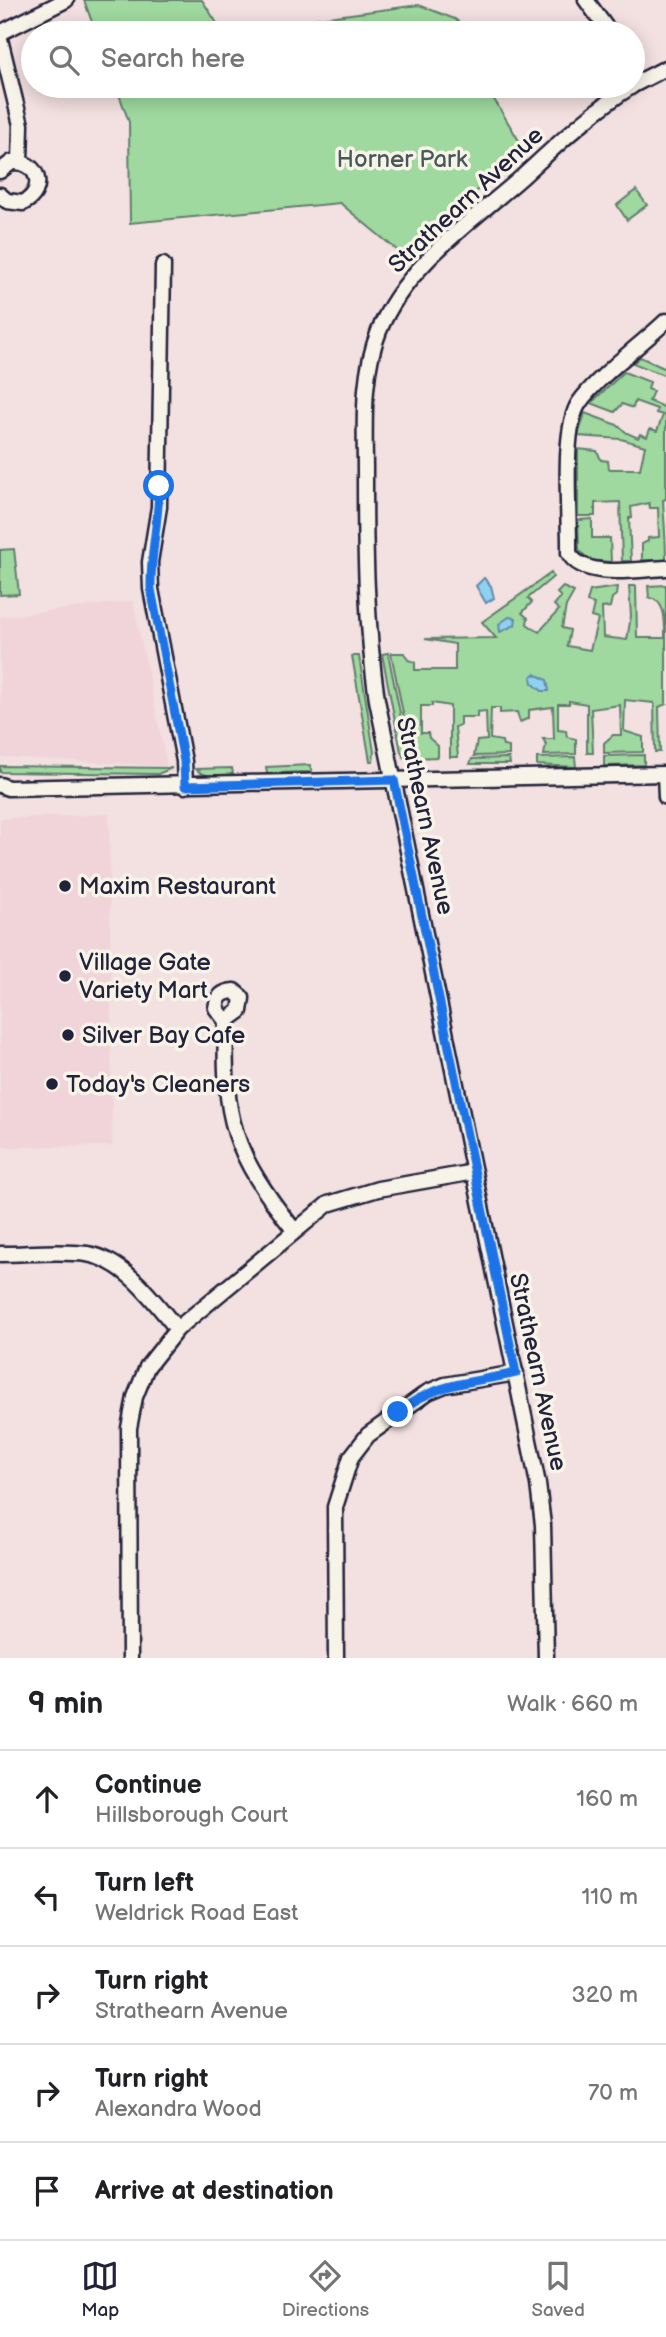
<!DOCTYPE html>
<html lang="en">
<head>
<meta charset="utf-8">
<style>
  :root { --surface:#fff; --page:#f6f6f6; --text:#202124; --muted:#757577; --line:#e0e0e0; --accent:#22223b }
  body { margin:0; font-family:"Balsamiq Sans",sans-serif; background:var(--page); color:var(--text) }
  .stop { position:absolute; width:21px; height:21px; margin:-16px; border:5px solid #1a73e8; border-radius:50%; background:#fff }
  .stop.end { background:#1a73e8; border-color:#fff; box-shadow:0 2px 7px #0008 }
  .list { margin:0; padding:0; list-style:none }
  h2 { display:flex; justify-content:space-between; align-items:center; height:91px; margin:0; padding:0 28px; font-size:30px }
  h2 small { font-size:23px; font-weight:400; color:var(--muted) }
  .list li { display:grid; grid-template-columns:46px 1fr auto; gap:21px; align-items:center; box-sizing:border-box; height:98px; padding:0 28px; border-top:2px solid var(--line) }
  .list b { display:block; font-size:26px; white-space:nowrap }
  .list p { margin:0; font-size:23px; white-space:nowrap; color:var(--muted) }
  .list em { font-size:23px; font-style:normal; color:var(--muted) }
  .icon { flex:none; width:38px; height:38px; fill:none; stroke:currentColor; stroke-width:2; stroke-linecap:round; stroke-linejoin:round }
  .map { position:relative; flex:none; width:666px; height:1658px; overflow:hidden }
  .search { position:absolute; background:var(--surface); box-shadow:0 4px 18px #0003; left:21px; right:21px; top:21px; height:77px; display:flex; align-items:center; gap:18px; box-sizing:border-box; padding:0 24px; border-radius:38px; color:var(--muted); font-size:26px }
  .sheet { height:581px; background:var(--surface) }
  nav { display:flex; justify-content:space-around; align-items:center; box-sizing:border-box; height:98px; border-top:2px solid var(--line); background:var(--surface); font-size:19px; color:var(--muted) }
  nav a { display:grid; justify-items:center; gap:4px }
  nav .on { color:var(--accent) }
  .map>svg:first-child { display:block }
</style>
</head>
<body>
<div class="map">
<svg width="666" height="1658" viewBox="0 0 666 1658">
  <rect width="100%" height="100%" fill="#f3e0e0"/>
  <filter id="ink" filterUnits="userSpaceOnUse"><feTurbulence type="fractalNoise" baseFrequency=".0143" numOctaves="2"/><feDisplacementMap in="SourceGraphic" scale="14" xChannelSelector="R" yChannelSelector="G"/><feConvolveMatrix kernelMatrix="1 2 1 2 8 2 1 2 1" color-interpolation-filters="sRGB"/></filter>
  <g filter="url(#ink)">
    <g fill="#f1d3da">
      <path d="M 133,601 L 167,766 L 0,757 L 0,617 Z"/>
      <path d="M 109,814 L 112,1146 L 0,1147 L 0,819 Z"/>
    </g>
    <g fill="#9fd99f" stroke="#607e6d" stroke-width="2">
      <path d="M 84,0 L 202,0 L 222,31 L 419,5 L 455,19 L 472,33 L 96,33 Z"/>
      <path d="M 116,86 L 486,86 L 524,149 L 404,256 L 340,203 L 130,223 L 129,122 Z"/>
      <path d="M 636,190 L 647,205 L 627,220 L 617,205 Z"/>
      <path d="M 640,357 L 666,369 L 666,376 L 633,363 Z"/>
      <path d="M 624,372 L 650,382 L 648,389 L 653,391 L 649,401 L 666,408 L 666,499 L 663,500 C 664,521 666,537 666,560 L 642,560 L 642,544 L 648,541 L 648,538 L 659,537 L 658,508 L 650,508 L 649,503 L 631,507 L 632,518 L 629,518 L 631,561 L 622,561 L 620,502 L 595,503 L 595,516 L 578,516 L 578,449 L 597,451 L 601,460 L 608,461 L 609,469 L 640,469 L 645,446 L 621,439 L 578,436 L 585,413 L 617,425 L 627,433 L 638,438 L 640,434 L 647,437 L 650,429 L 657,431 L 663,415 L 656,413 L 657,409 L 635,401 L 633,408 L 622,404 L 615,412 L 591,403 Z"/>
      <path d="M 592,519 L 592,538 L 610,538 L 611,562 L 589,560 L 579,550 L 578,520 Z"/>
      <path d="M 14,549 L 19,594 L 0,595 L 0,550 Z"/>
      <path d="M 551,573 L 553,577 L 528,598 L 532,602 L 522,613 L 528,618 L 527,624 L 539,632 L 559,610 L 554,605 L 561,597 L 557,593 L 563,587 L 574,592 L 566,606 L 562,628 L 570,630 L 567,646 L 590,650 L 598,619 L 591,617 L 594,604 L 587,602 L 590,591 L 617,587 L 616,595 L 612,598 L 610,607 L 602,608 L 603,637 L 627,640 L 631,616 L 629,586 L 636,586 L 637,638 L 665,638 C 665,621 666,600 649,598 L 648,586 L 666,585 L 666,704 L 659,707 L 660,752 L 655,752 L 654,703 L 625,700 L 624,731 L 643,737 L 643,752 L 604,753 L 604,743 L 613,735 L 621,735 L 620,705 L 591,709 L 593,753 L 587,753 L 587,704 L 569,701 L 569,704 L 558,704 L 558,730 L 566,731 L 567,737 L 576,739 L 576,754 L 544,755 L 546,744 L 543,739 L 554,739 L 553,707 L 529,710 L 529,718 L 520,722 L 517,712 L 500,713 L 500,708 L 491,708 L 490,739 L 502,741 L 503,746 L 509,747 L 509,755 L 474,756 L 477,741 L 487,740 L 486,711 L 477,712 L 477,717 L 460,717 L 460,725 L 455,727 L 458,757 L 450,757 L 450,706 L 432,703 L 432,706 L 421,706 L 421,733 L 428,733 L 429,738 L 438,746 L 438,757 L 412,758 L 391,653 L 404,653 L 408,660 L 415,662 L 415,670 L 455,670 L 455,644 L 425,639 L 496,638 L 482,622 Z"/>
      <path d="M 388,653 L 409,758 L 404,758 L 401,752 L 382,654 Z"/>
      <path d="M 352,656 L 359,656 L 374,752 L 373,761 L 370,761 Z"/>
      <path d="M 644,755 L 644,765 L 604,766 L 604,756 Z"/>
      <path d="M 575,757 L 576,767 L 537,765 L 537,758 Z"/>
      <path d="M 509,758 L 510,764 L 470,764 L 472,759 Z"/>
      <path d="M 310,765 L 312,772 L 267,773 L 266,767 Z"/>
      <path d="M 0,766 L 172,768 L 158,774 L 0,772 Z"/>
      <path d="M 232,768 L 233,774 C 221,775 205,779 196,769 Z"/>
    </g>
    <g fill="#8ed1f0" stroke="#638ba8" stroke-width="2">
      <path d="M 484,578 L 491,586 L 494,598 L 486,603 L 476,586 Z"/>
      <path d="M 509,617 L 516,618 L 515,625 L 500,632 L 499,624 Z"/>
      <path d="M 535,674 L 547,680 L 549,691 L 542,691 L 532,683 L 531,677 Z"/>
    </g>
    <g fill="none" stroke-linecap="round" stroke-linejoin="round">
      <defs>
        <g id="minor">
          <path d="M 586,0 L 610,33"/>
          <path d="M 0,33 L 66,0"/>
          <path d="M 0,39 L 21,125 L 20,162"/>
          <path d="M 633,85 L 666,68"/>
          <path d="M 0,171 L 12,162 C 39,160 47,191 23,203 L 7,201 L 0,195"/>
          <path d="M 163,265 L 159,507 L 150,562 L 151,589 L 184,761 L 185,786"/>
          <path d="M 666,321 C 642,344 597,377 579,403 C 561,430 570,518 569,553 C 583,580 639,569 666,568"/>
          <path d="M 665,774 L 666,797"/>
          <path d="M 0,785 L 8,788 L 666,774"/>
          <path d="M 226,1021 L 216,1008 C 218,996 222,992 234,991 L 242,998 L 240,1011 L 226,1021 C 223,1120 233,1153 294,1230"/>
          <path d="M 0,1254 C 28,1254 59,1250 87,1254 C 125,1260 154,1301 177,1329"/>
          <path d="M 130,1658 L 129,1428 L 135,1397 L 147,1367 L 177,1329 L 328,1204 L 378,1189 L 474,1172"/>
          <path d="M 336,1658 L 335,1507 L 351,1457 L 368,1435 L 428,1392 L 445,1385 L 516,1373"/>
          <path d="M 546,1658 L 543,1525 L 538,1484 L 377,700 C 366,624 365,549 365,473 C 365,425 361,376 379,331 C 405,266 471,222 522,177 C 557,145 592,111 632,86"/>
        </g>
      </defs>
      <use href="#minor" stroke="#22223b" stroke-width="19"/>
      <use href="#minor" stroke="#f7f3e8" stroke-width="14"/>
    </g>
  </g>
  <g fill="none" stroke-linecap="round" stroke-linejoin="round" filter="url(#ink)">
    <path stroke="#1a73e8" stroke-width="9" d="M 159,486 C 159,521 150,554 151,589 L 184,761 L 185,786 L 394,780 L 516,1373 C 468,1384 439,1381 398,1412"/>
  </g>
  <g fill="#22223b" stroke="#f7f3e8" stroke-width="2.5">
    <circle cx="65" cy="886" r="7"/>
    <circle cx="65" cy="976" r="7"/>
    <circle cx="68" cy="1035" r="7"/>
    <circle cx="52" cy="1084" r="7"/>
  </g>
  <g text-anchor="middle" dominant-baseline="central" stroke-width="7" stroke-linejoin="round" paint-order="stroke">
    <g font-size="24" fill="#485959" stroke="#f7f3e8">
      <text x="402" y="159">Horner Park</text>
    </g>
    <g font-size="24" fill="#22223b" stroke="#f7f3e8">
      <text transform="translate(466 200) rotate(-43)">Strathearn Avenue</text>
      <text transform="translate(425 816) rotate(78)">Strathearn Avenue</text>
      <text transform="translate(538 1372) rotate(78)">Strathearn Avenue</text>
    </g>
    <g font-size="24" fill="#22223b" stroke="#f7f3e8" text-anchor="start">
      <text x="79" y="886">Maxim Restaurant</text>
      <text x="79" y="962">Village Gate<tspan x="79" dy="28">Variety Mart</tspan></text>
      <text x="82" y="1035">Silver Bay Cafe</text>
      <text x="66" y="1084">Today's Cleaners</text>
    </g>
  </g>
</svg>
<div class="stop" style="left:159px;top:486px"></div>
<div class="stop end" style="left:398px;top:1412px"></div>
<div class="search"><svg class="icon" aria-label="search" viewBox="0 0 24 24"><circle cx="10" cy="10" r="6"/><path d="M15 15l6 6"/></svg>Search here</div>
</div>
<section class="sheet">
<h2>9 min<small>Walk · 660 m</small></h2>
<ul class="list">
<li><svg class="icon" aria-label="ahead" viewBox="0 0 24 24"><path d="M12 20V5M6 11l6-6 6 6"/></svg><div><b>Continue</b><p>Hillsborough Court</p></div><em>160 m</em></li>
<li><svg class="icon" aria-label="left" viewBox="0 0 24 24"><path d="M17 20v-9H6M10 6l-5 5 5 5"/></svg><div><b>Turn left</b><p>Weldrick Road East</p></div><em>110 m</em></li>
<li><svg class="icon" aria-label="right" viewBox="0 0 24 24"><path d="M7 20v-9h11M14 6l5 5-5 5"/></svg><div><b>Turn right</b><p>Strathearn Avenue</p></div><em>320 m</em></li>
<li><svg class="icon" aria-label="right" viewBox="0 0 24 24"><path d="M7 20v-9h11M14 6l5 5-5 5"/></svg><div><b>Turn right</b><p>Alexandra Wood</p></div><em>70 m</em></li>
<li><svg class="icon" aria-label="arrive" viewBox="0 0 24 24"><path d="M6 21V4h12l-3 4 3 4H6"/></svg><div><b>Arrive at destination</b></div></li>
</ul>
</section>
<nav>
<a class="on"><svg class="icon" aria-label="map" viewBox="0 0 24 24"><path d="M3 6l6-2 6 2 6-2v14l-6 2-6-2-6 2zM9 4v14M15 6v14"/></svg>Map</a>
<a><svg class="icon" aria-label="directions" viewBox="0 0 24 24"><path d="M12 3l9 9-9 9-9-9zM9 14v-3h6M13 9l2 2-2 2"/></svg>Directions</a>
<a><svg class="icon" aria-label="saved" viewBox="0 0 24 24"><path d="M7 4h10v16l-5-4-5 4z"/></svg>Saved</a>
</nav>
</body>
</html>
